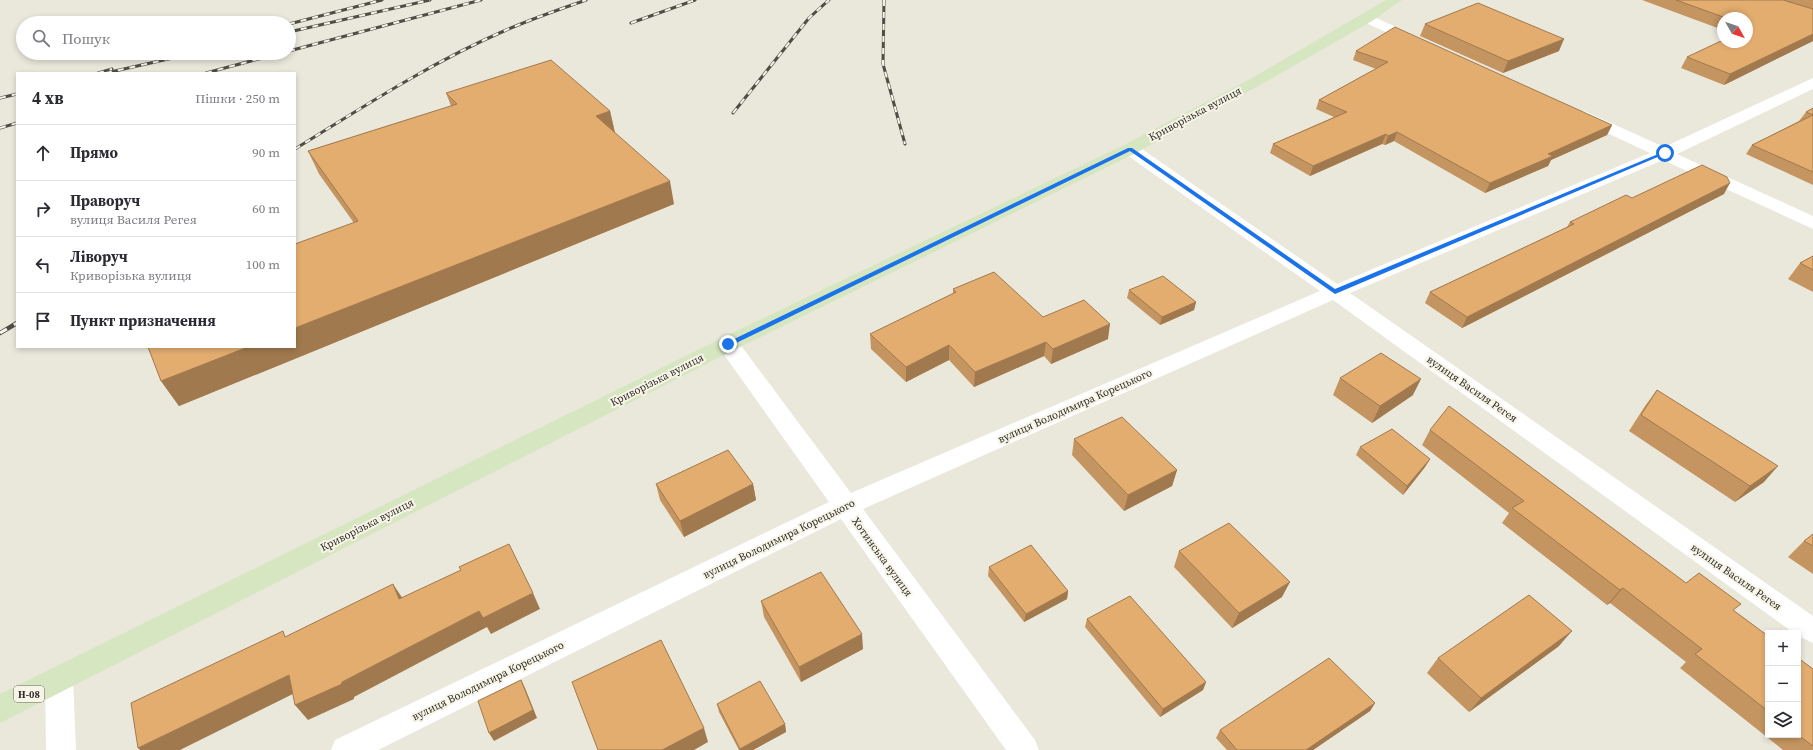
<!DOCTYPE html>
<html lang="uk">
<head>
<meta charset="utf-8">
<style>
  :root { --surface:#fff; --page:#f2f2f3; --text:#2b2b33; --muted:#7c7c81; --line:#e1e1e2 }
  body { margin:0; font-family:"Source Serif 4",serif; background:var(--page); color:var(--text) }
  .controls { position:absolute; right:12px; bottom:12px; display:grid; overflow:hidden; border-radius:0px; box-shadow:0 2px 6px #0003 }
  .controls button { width:36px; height:36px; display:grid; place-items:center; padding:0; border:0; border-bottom:1px solid var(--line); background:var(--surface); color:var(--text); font:20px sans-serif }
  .compass { position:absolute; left:1717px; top:12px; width:36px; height:36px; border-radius:50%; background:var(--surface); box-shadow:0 2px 6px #0003; rotate:130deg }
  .stop { position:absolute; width:12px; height:12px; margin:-9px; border:3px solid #1a73e8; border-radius:50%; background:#fff }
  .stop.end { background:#1a73e8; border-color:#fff; box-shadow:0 1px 4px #0008 }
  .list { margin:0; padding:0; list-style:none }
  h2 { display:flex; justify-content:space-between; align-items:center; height:52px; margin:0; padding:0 16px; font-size:17px }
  h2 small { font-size:13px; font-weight:400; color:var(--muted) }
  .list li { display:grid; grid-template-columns:26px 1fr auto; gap:12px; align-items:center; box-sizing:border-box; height:56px; padding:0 16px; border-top:1px solid var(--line) }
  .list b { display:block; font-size:15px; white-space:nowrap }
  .list p { margin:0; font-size:13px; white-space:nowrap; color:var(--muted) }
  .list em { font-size:13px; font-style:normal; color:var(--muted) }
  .icon { flex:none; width:22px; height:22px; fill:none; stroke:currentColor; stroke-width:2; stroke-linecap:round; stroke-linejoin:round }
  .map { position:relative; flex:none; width:1813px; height:750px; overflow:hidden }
  .search { position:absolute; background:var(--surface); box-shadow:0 2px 6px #0003; left:16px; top:16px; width:280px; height:44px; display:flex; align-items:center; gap:10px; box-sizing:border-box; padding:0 14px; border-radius:22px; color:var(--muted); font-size:15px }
  .panel { position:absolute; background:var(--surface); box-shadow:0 2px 6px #0003; left:16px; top:72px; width:280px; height:276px; border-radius:0px }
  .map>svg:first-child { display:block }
</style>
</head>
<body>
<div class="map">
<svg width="1813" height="750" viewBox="0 0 1813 750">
  <rect width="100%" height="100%" fill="#eae8db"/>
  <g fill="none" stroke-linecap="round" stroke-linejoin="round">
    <g fill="#fff" fill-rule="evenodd">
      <path d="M 1367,14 L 1423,39 L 1425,42 L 1423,45 L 1413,45 L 1362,21 L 1360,18 L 1362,15 Z"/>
      <path d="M 1813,78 L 1813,89 L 1677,154 L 1813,216 L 1813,229 L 1663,160 L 1350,293 L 1813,616 L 1813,643 L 1798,636 L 1798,633 L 1794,633 L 1333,300 L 863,509 L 1035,740 L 1039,750 L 1006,750 L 841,519 L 378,750 L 331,750 L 335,740 L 829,502 L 720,349 L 717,344 L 720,339 L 728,337 L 736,339 L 851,493 L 1320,291 L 1124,153 L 1122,149 L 1124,145 L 1130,144 L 1136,145 L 1337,284 L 1650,153 L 1577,119 L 1575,116 L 1577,113 L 1583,111 L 1589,113 L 1664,147 Z"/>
      <path d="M 59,667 L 69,671 L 73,680 L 76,750 L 46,750 L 45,680 L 49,671 Z"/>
    </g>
    <path fill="#d6e6c0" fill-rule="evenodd" d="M 1386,0 L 1402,0 L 1372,21 L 1262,84 L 1136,153 L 736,349 L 0,723 L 0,694 L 720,339 L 1124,145 L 1252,78 Z"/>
    <defs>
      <g id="rail-far1">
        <path d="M 884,0 L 883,64 L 905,144"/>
        <path d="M 631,23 L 695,0"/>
        <path d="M 289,24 L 382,0"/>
        <path d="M 289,32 L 430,0"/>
        <path d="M 289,51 L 481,0"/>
        <path d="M 98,73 L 112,69"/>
        <path d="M 106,73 L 195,53"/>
        <path d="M 206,73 L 281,53"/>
        <path d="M 0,98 L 17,94"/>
        <path d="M 733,113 L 809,18 L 829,0"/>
        <path d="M 0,128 L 17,123"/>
        <path d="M 295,149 C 363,107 430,63 504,31 C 531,19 558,10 586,0"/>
      </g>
      <path id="rail" d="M 0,333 L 17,323"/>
    </defs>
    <use href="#rail-far1" stroke="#4e4d46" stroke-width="3"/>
    <use href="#rail" stroke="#4e4d46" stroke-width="4.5"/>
    <use href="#rail-far1" stroke="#f8f5e8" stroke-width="2" stroke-dasharray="6" stroke-linecap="butt"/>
    <use href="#rail" stroke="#f8f5e8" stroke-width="3" stroke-dasharray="8" stroke-linecap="butt"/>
  </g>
  <g fill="#c49560">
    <path d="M 1642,0 L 1813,0 L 1813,41 L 1724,85 L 1681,68 L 1687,57 L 1747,42 L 1747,18 L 1723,18 L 1723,30 Z"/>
    <path d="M 1425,24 L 1559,51 L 1503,73 L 1420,36 Z"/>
    <path d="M 1356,51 L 1612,125 L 1607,135 L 1551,160 L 1548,166 L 1485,193 L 1394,141 L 1385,145 L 1382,144 L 1310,176 L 1270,153 L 1273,144 L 1334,117 L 1316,109 L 1319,100 L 1376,69 L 1353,60 Z"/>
    <path d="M 446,93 L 610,111 L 615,133 L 674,204 L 179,406 L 161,381 L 354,223 L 319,174 L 308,151 L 451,106 Z"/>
    <path d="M 1813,108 L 1813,185 L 1746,154 L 1752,145 L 1799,121 L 1806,112 Z"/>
    <path d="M 1724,194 L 1462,328 L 1425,303 L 1430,292 L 1567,227 L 1570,222 L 1632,198 Z"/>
    <path d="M 1813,256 L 1813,292 L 1788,279 L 1800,263 Z"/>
    <path d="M 953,289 L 1043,317 L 1108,339 L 1051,364 L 1044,356 L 974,387 L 949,360 L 906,382 L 871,349 L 870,334 L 953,294 Z"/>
    <path d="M 1129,290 L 1196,302 L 1194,310 L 1160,325 L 1127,298 Z"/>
    <path d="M 1340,378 L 1413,395 L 1372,423 L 1333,395 Z"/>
    <path d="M 1657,390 L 1764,482 L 1735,502 L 1629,431 L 1645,406 Z"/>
    <path d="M 1430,430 L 1686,583 L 1734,611 L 1768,636 L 1768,735 L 1798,735 L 1798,658 L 1813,669 L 1813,750 L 1783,750 L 1680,668 L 1686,662 L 1610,603 L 1607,605 L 1502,523 L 1509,513 L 1422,445 Z"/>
    <path d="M 1074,439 L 1177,470 L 1172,486 L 1124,511 L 1072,455 Z"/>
    <path d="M 1360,447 L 1430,459 L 1425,467 L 1403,495 L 1356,455 Z"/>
    <path d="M 656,484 L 753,484 L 756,500 L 684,537 L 660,500 Z"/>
    <path d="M 1813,534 L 1813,574 L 1788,557 L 1804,541 Z"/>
    <path d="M 1179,551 L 1282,597 L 1232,628 L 1174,567 Z"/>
    <path d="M 989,567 L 1068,591 L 1067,599 L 1024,622 L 988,576 Z"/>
    <path d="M 761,601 L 863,649 L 801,682 L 764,617 Z"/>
    <path d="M 1087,619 L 1206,682 L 1203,690 L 1160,717 L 1085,627 Z"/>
    <path d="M 1559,646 L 1469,712 L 1427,673 L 1438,658 Z"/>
    <path d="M 1375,703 L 1370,711 L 1313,750 L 1227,750 L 1216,738 L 1220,730 Z"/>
    <path d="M 717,704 L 785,724 L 786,732 L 753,750 L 739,750 L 719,712 Z"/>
  </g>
  <g fill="#a0794e">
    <path d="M 1813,34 L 1813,41 L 1724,85 L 1730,74 Z"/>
    <path d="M 1564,39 L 1559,51 L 1503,73 L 1508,61 Z"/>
    <path d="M 610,111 L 615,133 L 596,116 Z"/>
    <path d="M 1612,125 L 1607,135 L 1551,160 L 1548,166 L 1485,193 L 1490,183 L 1548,154 Z"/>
    <path d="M 1397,132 L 1394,141 L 1385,145 L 1388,136 Z"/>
    <path d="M 1386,134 L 1382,144 L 1310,176 L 1313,166 Z"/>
    <path d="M 670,181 L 674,204 L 179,406 L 161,381 L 248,347 L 295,347 L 295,328 Z"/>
    <path d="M 1730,183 L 1724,194 L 1462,328 L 1467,317 Z"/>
    <path d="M 1196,302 L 1194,310 L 1160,325 L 1162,317 Z"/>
    <path d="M 1110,324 L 1108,339 L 1051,364 L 1053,349 Z"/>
    <path d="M 1046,342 L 1044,356 L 974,387 L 975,372 Z"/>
    <path d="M 949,345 L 949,360 L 906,382 L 906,367 Z"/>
    <path d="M 1421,379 L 1413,395 L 1372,423 L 1380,406 Z"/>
    <path d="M 1430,459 L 1425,467 L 1403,495 L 1407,486 Z"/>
    <path d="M 1778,466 L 1764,482 L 1735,502 L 1750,486 Z"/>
    <path d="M 1177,470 L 1172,486 L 1124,511 L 1128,495 Z"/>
    <path d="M 753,484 L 756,500 L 684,537 L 680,521 Z"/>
    <path d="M 1290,582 L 1282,597 L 1232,628 L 1239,613 Z"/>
    <path d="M 393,584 L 403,599 L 399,599 Z"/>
    <path d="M 1623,588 L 1610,603 L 1607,605 L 1620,590 Z"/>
    <path d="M 1068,591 L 1067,599 L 1024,622 L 1026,614 Z"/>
    <path d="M 533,593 L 540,609 L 491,634 L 487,627 L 354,697 L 354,699 L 308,720 L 295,705 L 342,682 L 479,611 Z"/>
    <path d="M 1572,631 L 1559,646 L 1469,712 L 1481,698 Z"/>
    <path d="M 862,634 L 863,649 L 801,682 L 799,667 Z"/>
    <path d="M 289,675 L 301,690 L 180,750 L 140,750 L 138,748 Z"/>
    <path d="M 521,680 L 525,688 L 537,718 L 494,741 L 489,733 Z"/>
    <path d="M 1206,682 L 1203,690 L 1160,717 L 1163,709 Z"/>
    <path d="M 1375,703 L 1370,711 L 1313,750 L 1306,750 Z"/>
    <path d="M 785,724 L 786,732 L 753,750 L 740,750 L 740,749 Z"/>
    <path d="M 704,728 L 708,742 L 694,750 L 662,750 Z"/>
  </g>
  <g fill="#e4ad70" stroke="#a0794e">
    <path d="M 1676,0 L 1783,0 L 1813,9 L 1813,34 L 1730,74 L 1687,57 L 1723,40 L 1723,42 L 1747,42 L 1747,29 L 1751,27 L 1747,25 L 1747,18 L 1726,18 Z"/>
    <path d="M 1478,3 L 1564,39 L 1508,61 L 1425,24 Z"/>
    <path d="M 1395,27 L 1612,125 L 1548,154 L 1553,156 L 1490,183 L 1397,132 L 1388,136 L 1386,134 L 1313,166 L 1273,144 L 1347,112 L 1319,100 L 1388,62 L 1356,51 Z"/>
    <path d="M 551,60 L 610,111 L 596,116 L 670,181 L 295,328 L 295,244 L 358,221 L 308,151 L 457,104 L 446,93 Z"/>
    <path d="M 1813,108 L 1813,172 L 1752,145 L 1813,115 L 1806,112 Z"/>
    <path d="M 1702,165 L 1727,177 L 1730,183 L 1467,317 L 1430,292 L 1574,224 L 1570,222 L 1626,195 L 1632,198 Z"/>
    <path d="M 1813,256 L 1813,270 L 1800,263 Z"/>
    <path d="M 994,272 L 1043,317 L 1084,300 L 1110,324 L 1053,349 L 1046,342 L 975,372 L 949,345 L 906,367 L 870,334 L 956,292 L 953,289 Z"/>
    <path d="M 1163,276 L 1196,302 L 1162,317 L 1129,290 Z"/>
    <path d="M 148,347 L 248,347 L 161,381 Z"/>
    <path d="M 1381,353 L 1421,379 L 1380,406 L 1340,378 Z"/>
    <path d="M 1657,390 L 1778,466 L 1750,486 L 1641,415 Z"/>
    <path d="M 1449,406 L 1686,583 L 1699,573 L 1741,604 L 1733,610 L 1768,636 L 1768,711 L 1695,654 L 1702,649 L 1623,588 L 1620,590 L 1512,508 L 1524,501 L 1430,430 Z"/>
    <path d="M 1122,417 L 1177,470 L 1128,495 L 1074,439 Z"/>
    <path d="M 1392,429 L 1430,459 L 1407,486 L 1360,447 Z"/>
    <path d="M 728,450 L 753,484 L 680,521 L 656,484 Z"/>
    <path d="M 1229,523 L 1290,582 L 1239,613 L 1179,551 Z"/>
    <path d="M 1813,534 L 1813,546 L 1804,541 Z"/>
    <path d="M 509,544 L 533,593 L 483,618 L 479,611 L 342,682 L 342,684 L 295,705 L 289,675 L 138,748 L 131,703 L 283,631 L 285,637 L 393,584 L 399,599 L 461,570 L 459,567 Z"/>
    <path d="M 1031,545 L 1068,591 L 1026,614 L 989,567 Z"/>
    <path d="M 821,572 L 862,634 L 799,667 L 761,601 Z"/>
    <path d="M 1529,595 L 1572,631 L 1481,698 L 1438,658 Z"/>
    <path d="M 1130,596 L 1206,682 L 1163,709 L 1087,619 Z"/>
    <path d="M 661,640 L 704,728 L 662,750 L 598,750 L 572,682 Z"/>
    <path d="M 1329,658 L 1375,703 L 1306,750 L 1237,750 L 1220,730 Z"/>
    <path d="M 1798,658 L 1813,669 L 1813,746 L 1798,735 Z"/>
    <path d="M 521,680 L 533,710 L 489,733 L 478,701 Z"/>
    <path d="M 760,681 L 785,724 L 740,749 L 717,704 Z"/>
  </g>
  <path fill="#1a73e8" d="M 1128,148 L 1132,148 L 1335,289 L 1663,152 L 1667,153 L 1335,294 L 1130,151 L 730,346 L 724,344 Z"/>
  <g text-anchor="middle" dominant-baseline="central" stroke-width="4" stroke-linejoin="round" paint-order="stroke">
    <rect fill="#f8f5e8" stroke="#6a6861" stroke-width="1" x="14" y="686" width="30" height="16" rx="3"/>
    <g font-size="10" font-weight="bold" fill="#2d2c27">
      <text x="29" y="694">Н-08</text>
    </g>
    <g font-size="11" fill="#2d2c27" stroke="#f8f5e8">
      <text transform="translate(1195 114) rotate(-28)">Криворізька вулиця</text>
      <text transform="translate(657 380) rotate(-27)">Криворізька вулиця</text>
      <text transform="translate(1472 389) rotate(35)">вулиця Василя Регея</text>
      <text transform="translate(1075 406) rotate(-24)">вулиця Володимира Корецького</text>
      <text transform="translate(367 525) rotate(-27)">Криворізька вулиця</text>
      <text transform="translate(779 539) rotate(-26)">вулиця Володимира Корецького</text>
      <text transform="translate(882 557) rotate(54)">Хотинська вулиця</text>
      <text transform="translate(1736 577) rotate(35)">вулиця Василя Регея</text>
      <text transform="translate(488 681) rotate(-26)">вулиця Володимира Корецького</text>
    </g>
  </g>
</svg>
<div class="controls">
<button>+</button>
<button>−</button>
<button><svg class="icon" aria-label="layers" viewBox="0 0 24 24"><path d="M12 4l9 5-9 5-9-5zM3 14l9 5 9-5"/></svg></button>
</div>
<svg class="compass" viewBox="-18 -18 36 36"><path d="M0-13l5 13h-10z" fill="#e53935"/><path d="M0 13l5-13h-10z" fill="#7c7c81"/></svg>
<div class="stop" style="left:1665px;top:153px"></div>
<div class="stop end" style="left:728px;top:344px"></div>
<div class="search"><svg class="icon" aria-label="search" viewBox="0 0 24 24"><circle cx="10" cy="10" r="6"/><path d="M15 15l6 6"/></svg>Пошук</div>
<section class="panel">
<h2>4 хв<small>Пішки · 250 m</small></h2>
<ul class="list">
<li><svg class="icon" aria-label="ahead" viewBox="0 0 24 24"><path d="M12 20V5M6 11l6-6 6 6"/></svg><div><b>Прямо</b></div><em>90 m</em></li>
<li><svg class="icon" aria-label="right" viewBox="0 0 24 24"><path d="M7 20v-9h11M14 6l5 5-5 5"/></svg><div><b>Праворуч</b><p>вулиця Василя Регея</p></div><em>60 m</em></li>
<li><svg class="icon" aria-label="left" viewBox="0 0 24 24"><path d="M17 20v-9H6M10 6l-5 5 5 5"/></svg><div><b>Ліворуч</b><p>Криворізька вулиця</p></div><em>100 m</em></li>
<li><svg class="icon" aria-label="arrive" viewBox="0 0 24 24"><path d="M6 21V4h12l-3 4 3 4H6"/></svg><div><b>Пункт призначення</b></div></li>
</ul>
</section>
</div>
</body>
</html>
